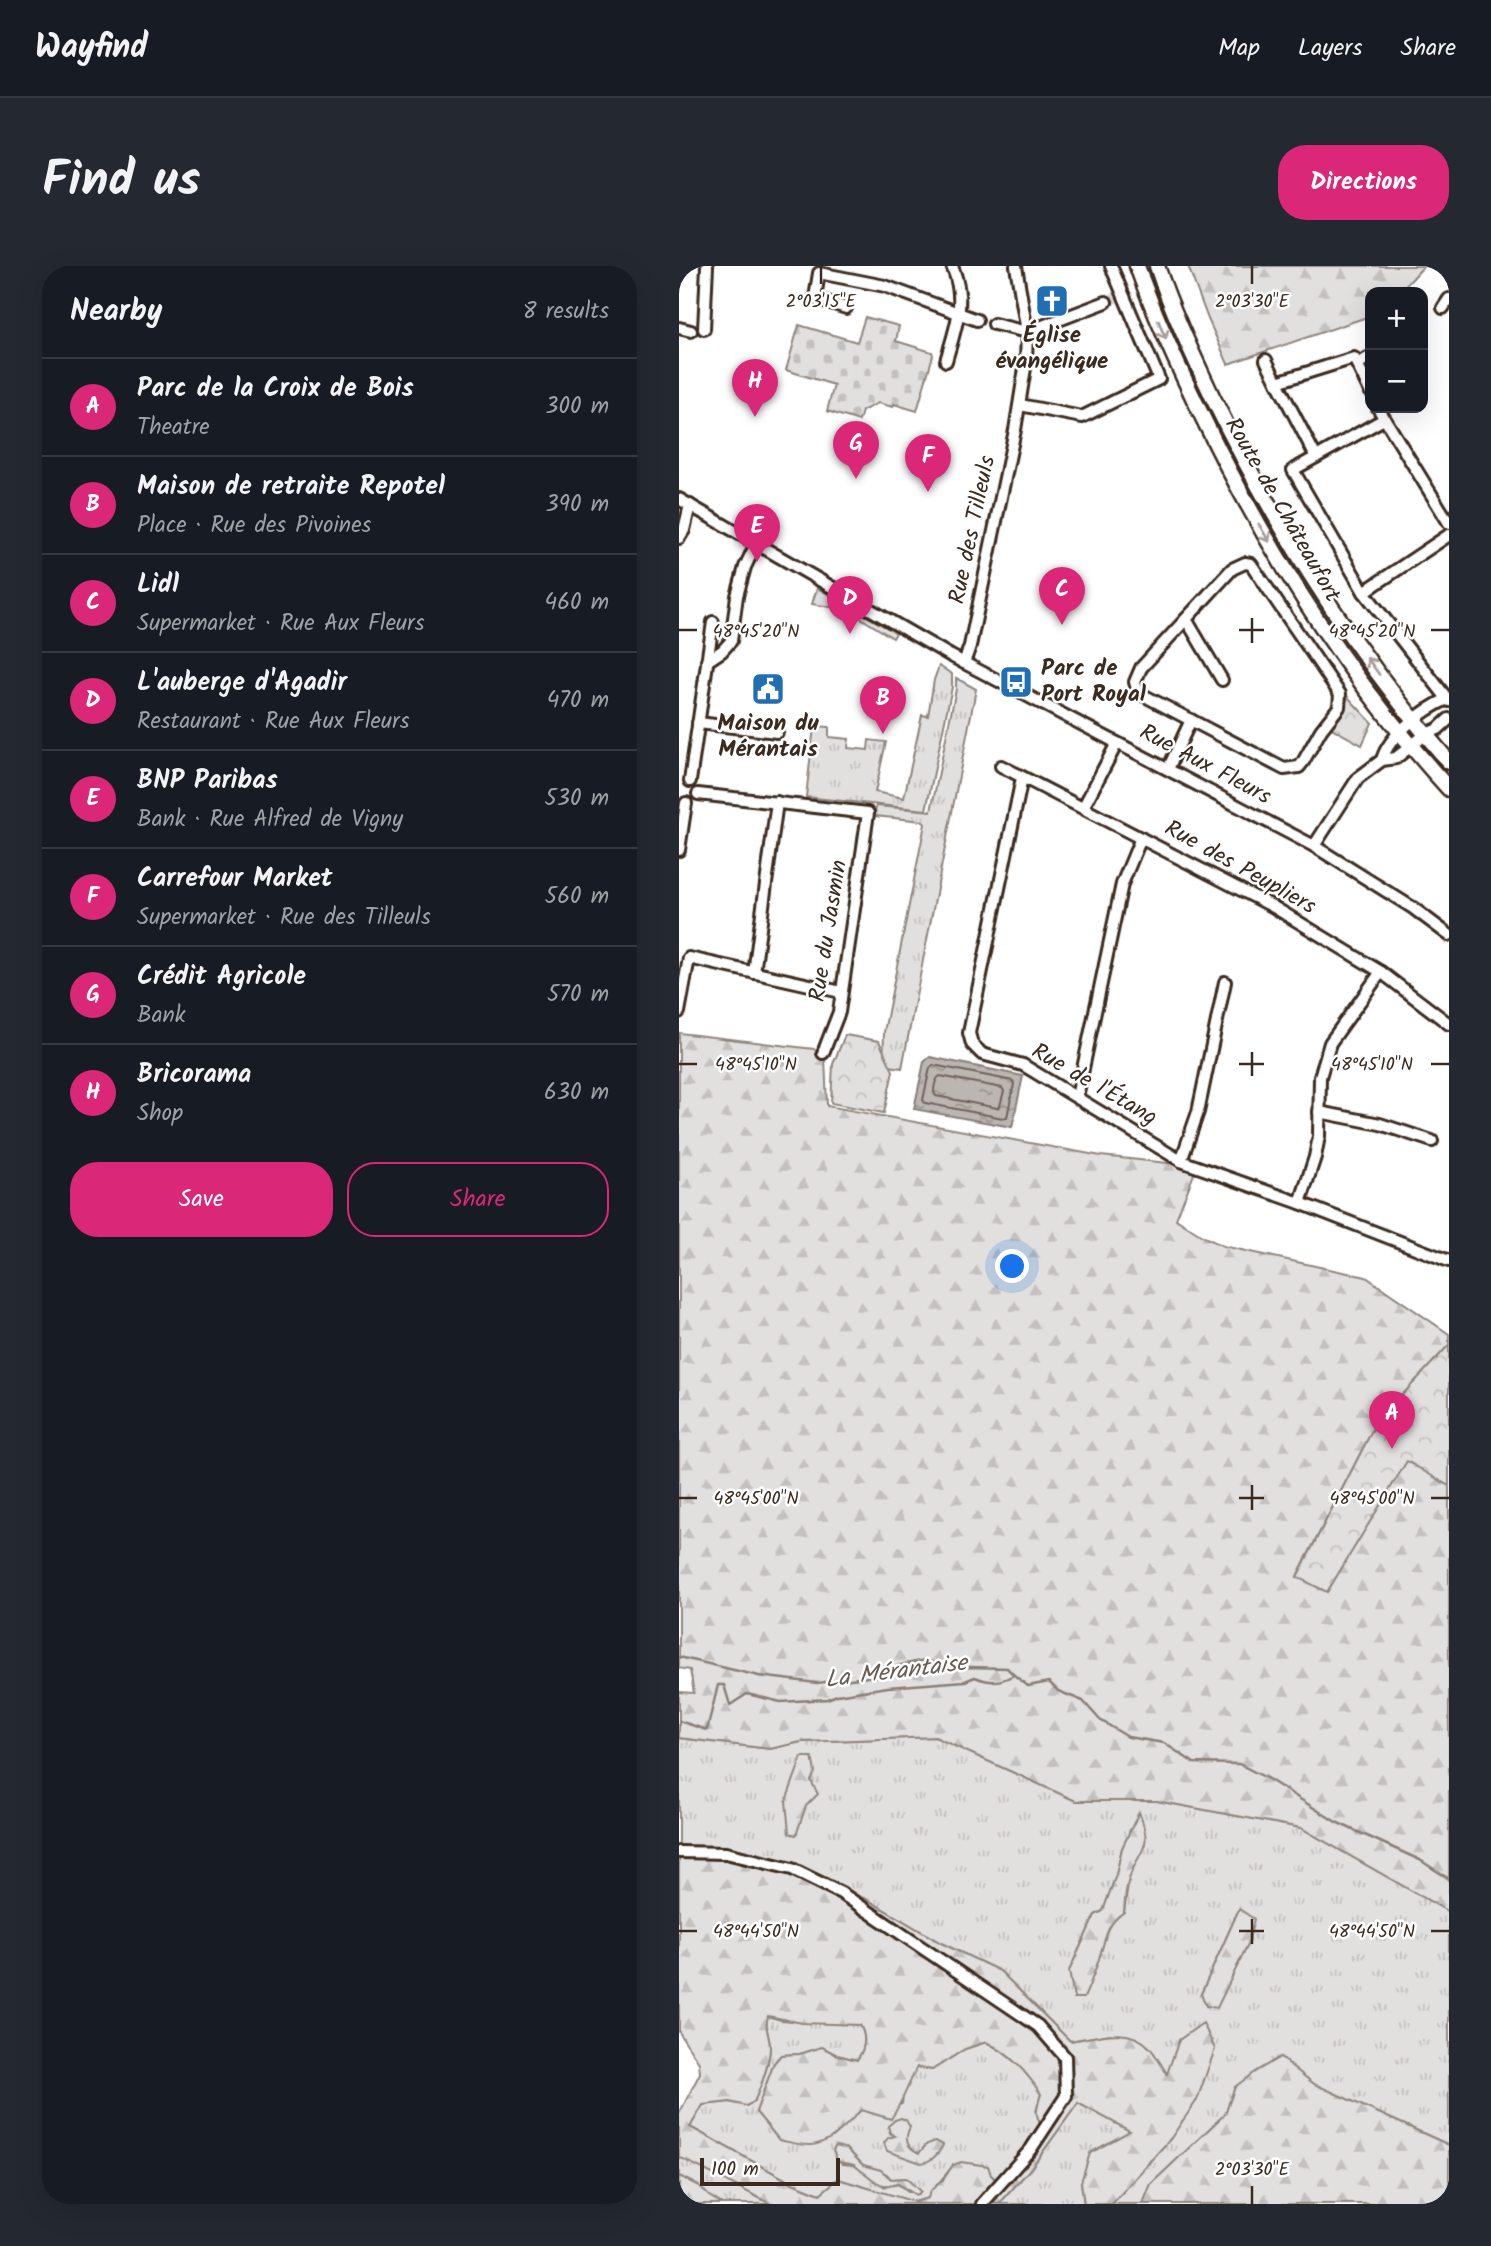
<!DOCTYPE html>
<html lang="en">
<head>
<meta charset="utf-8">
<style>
  :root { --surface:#171b24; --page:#242831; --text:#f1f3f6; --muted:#9ea1a6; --line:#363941; --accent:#db2777 }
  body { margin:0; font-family:Kalam,sans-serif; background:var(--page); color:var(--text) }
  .controls { position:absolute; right:21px; top:21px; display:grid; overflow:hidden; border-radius:14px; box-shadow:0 7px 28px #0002 }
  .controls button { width:63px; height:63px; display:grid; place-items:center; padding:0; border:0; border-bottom:2px solid var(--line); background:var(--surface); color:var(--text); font:35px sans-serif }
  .scale { position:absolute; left:21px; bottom:18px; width:140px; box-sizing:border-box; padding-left:7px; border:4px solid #3b2a1e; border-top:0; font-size:19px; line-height:24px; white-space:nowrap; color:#3b2a1e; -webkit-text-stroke:5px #fff; paint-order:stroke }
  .you { position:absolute; left:334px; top:1001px; width:24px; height:24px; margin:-18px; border:5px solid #fff; border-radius:50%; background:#1a73e8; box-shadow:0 0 0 10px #1a73e833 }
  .badge { display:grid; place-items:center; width:46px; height:46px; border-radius:50%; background:var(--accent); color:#fff; font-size:23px; font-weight:700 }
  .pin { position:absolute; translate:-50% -58px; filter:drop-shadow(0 2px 4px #0008) }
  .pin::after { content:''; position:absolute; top:37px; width:24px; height:21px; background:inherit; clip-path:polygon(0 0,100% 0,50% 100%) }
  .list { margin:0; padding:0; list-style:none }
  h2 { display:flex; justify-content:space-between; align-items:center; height:91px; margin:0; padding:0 28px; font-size:30px }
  h2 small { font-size:23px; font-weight:400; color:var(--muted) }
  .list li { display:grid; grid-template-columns:46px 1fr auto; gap:21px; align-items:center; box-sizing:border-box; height:98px; padding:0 28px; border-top:2px solid var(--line) }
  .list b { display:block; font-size:26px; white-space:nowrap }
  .list p { margin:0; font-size:23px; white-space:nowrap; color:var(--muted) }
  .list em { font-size:23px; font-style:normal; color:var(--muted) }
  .actions { display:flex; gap:14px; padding:21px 28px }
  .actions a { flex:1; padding:16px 0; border:2px solid var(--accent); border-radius:28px; text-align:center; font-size:24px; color:var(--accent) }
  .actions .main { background:var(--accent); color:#fff }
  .map { position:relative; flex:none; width:770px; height:1938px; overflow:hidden; border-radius:28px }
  header { display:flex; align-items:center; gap:42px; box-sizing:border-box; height:98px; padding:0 35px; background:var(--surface); border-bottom:2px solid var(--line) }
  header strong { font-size:33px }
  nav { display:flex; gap:38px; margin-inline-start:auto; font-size:24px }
  .intro { display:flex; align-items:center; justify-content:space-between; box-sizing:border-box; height:168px; padding:0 42px }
  h1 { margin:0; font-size:49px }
  .button { padding:18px 32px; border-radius:28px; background:var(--accent); color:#fff; font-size:24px; font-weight:700 }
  main { display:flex; gap:42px; padding:0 42px }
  aside { flex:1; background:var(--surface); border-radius:28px; box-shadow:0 7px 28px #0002 }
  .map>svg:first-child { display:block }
</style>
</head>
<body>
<header>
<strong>Wayfind</strong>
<nav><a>Map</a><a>Layers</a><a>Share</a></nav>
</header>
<div class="intro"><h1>Find us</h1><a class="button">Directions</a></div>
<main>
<aside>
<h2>Nearby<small>8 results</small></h2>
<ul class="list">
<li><span class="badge">A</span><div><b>Parc de la Croix de Bois</b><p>Theatre</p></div><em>300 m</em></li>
<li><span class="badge">B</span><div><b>Maison de retraite Repotel</b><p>Place · Rue des Pivoines</p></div><em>390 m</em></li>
<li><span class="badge">C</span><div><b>Lidl</b><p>Supermarket · Rue Aux Fleurs</p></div><em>460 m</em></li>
<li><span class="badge">D</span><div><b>L'auberge d'Agadir</b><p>Restaurant · Rue Aux Fleurs</p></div><em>470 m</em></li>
<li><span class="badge">E</span><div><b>BNP Paribas</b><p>Bank · Rue Alfred de Vigny</p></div><em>530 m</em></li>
<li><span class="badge">F</span><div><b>Carrefour Market</b><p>Supermarket · Rue des Tilleuls</p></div><em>560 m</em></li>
<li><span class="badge">G</span><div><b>Crédit Agricole</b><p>Bank</p></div><em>570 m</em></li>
<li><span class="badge">H</span><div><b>Bricorama</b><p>Shop</p></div><em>630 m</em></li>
</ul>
<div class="actions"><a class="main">Save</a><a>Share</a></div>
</aside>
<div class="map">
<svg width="770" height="1938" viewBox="0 0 770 1938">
  <defs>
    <pattern id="grass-tufts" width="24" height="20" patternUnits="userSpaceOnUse" patternTransform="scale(1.75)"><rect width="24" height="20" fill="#e2e0de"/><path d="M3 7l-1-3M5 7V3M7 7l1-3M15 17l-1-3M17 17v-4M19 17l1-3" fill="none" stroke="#c3c0be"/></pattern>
    <pattern id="forest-firs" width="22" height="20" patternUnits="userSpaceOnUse" patternTransform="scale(1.75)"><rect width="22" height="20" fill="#e2e0de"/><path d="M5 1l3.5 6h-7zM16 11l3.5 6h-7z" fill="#c3c0be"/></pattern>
    <pattern id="cemetery-stones" width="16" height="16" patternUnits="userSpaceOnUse" patternTransform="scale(1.75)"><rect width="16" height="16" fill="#e2e0de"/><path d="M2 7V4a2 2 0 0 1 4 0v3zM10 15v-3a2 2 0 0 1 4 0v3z" fill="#c3c0be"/></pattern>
    <pattern id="park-crowns" width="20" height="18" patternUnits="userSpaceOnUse" patternTransform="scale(1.75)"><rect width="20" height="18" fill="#e2e0de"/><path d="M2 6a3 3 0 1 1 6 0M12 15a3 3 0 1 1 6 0" fill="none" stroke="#c3c0be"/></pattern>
    <pattern id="water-ripples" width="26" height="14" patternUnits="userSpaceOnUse" patternTransform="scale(1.75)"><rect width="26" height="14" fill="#bcb6b3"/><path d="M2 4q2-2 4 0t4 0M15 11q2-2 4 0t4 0" fill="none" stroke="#9a9491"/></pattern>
  </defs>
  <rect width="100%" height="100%" fill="#fff"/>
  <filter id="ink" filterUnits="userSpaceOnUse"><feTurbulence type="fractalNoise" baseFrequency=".0143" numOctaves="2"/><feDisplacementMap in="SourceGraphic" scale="14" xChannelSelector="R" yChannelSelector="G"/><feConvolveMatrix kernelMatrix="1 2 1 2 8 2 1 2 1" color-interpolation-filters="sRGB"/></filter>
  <g filter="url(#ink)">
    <g fill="url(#grass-tufts)" stroke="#8e857e" stroke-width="2" fill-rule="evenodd">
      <path d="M 138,322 L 217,367 L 214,372 L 180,351 L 169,351 L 169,344 L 133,338 Z"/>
      <path d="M 260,400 L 273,408 L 273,421 L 247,544 L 127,531 L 135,460 L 150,461 L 150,471 L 170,473 L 169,482 L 189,484 L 190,474 L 207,476 L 196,526 L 225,532 L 243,449 L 249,450 L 255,414 Z"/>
      <path d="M 277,412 L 297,423 L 223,802 L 204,799 L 205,766 L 246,558 L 244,555 L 196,550 L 197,540 L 252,545 L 277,423 Z"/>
      <path d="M 256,1471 L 397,1535 L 478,1535 L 622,1562 L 770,1646 L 770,1879 L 635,1818 L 601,1791 L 556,1821 L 546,1848 L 472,1918 L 464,1938 L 433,1938 L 492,1872 L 488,1809 L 469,1780 L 431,1768 L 391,1775 L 321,1705 L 262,1677 L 187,1633 L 104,1606 L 0,1585 L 0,1472 L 91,1483 L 122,1476 ZM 460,1547 L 445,1646 C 428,1658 426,1670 421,1690 L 396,1692 L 416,1649 L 424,1645 L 437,1609 L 443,1582 ZM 560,1643 L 569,1679 L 557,1702 L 522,1728 Z"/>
      <path d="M 88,1750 L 102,1754 L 181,1759 C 188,1771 186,1783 178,1794 L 158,1789 L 143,1781 L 121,1788 L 102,1789 L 95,1797 L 77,1846 L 89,1860 L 154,1871 L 182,1844 L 193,1846 L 223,1838 L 224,1829 L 238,1801 L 253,1804 L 286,1783 L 307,1776 C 331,1788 347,1805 362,1828 L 357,1846 L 368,1867 L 350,1894 L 324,1922 L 312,1909 L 274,1899 C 268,1909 252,1923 249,1932 L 235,1936 L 160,1913 L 141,1928 L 113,1917 L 11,1861 L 24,1839 L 51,1836 L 67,1840 L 75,1835 C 82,1820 90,1800 91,1782 C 91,1769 85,1765 88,1750 ZM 168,1883 L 184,1899 L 208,1908 L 212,1913 L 227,1912 L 241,1926 L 229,1926 L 219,1918 L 206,1921 L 175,1899 L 164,1898 Z"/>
      <path d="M 399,1837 L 452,1865 L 402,1916 L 405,1938 L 320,1938 L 352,1902 Z"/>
      <path d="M 0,1891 L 13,1896 L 92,1938 L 43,1938 L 30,1930 L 20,1920 L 0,1910 Z"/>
    </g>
    <g fill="url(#forest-firs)" stroke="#8e857e" stroke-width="2" fill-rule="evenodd">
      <path d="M 509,0 L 745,0 L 721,26 L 691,26 L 691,50 L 549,98 L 529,53 Z"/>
      <path d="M 0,767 L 135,783 L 146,791 L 148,840 L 422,890 L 498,898 L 517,903 L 497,953 L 523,970 L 544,980 L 687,1011 L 770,1068 L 770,1079 L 697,1157 L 618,1310 L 648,1326 L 728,1194 L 770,1220 L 770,1646 L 622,1562 L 478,1535 L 397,1535 L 256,1471 L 122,1476 L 91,1483 L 0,1472 L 0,1426 L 15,1427 L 11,1404 L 0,1402 Z"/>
      <path d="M 123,1491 L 133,1491 L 136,1506 L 132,1515 L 139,1528 L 127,1540 L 117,1569 L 110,1567 L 107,1535 Z"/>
      <path d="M 460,1546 C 475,1585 461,1580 450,1613 C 446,1624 446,1635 445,1646 C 428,1657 427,1671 421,1689 C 417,1704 411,1718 405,1732 L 395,1732 L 390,1705 L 416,1649 L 424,1645 L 437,1609 L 443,1582 Z"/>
      <path d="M 0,1591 L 43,1593 L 104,1606 L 187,1633 L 262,1677 L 321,1705 L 391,1775 C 417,1771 450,1759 470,1781 C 477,1788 482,1799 488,1808 L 500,1774 L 524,1757 L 536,1783 L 518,1834 L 492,1872 L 433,1938 L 405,1938 L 402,1916 L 411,1887 L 451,1865 L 399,1837 L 352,1902 L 320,1938 L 92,1938 L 0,1891 L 0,1848 L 21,1807 L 20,1797 L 0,1766 ZM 89,1750 L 123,1757 L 181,1759 C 188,1771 186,1783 178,1794 L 158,1789 L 143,1781 L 121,1788 L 102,1789 L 95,1797 L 77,1846 L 100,1874 C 110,1876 123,1880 133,1879 C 154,1876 168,1858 182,1844 L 212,1853 C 223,1837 229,1819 238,1801 L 253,1804 L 286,1783 L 307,1776 C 331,1788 347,1805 362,1828 C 356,1847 355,1850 368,1867 L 350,1894 L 324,1921 L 312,1909 L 309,1900 L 282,1896 L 274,1899 L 264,1914 L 251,1925 L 249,1932 L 236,1936 L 159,1913 L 141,1928 L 113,1917 L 11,1861 L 24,1839 L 51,1836 L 67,1840 L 75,1836 C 82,1820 90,1800 91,1782 C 91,1769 85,1764 89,1750 Z"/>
      <path d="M 560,1643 L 575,1653 L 569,1678 L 538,1742 L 527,1740 L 522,1728 Z"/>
      <path d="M 601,1791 L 635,1818 L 770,1879 L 770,1938 L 464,1938 L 472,1918 L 546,1848 L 556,1821 L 574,1807 Z"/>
      <path d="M 222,1852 L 227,1854 L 231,1861 C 225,1873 227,1881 240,1887 L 248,1878 L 257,1875 L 264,1879 C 260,1888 252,1896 242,1897 L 208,1885 L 205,1877 L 209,1872 L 216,1870 L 211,1867 L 209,1860 L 216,1854 Z"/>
      <path d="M 157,1880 L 168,1883 L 184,1899 L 202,1904 L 212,1913 L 227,1912 L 242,1926 L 237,1929 L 219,1918 C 199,1922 198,1916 184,1906 C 180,1904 178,1900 175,1899 C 162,1894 160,1902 154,1884 Z"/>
      <path d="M 0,1910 L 20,1920 L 30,1930 L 43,1938 L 0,1938 Z"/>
    </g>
    <path fill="url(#cemetery-stones)" stroke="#8e857e" stroke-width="2" d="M 186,51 L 220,60 L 217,75 L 253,86 L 254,89 L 238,145 L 215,138 L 214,141 L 199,137 L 183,145 L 180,155 L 148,145 L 155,119 L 107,104 L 120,59 L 178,76 Z"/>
    <g fill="url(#park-crowns)" stroke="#8e857e" stroke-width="2">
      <path d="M 668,430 L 693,457 L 683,479 L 649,460 L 666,443 Z"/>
      <path d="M 166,769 L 200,775 L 214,805 L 205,847 L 152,837 L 154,798 Z"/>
      <path d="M 770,1079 L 770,1220 L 728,1195 L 648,1326 L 618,1311 L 697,1157 Z"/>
    </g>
    <path fill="url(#water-ripples)" stroke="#887e77" stroke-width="2" d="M 251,791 L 344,810 L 333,861 L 235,843 L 245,796 Z"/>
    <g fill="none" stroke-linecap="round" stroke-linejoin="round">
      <g stroke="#6f625a" stroke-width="2">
        <path d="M 254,799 L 334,815 L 335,818 L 328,851 L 324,852 L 246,837 L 244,834 L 251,802 Z"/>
        <path d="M 261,810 L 323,822 L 325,825 L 321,840 L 318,842 L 257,830 C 253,826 256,813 261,810 Z"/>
      </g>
      <g stroke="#887e77" stroke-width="2.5">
        <path d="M 0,1391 L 80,1410 L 138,1417 L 214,1408 L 218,1400 L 246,1394 L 274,1403 L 290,1401 L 328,1402 L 334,1408"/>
        <path d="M 0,1455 L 28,1464 L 39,1419 L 45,1419 L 51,1439 L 68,1428 L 102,1436 L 148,1433 L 158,1429 L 209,1421 L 286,1415 L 296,1411 C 311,1417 320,1417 335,1409 L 349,1420 L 370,1416 L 379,1425 L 404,1435 L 421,1454 L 449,1471 L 485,1477 L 515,1497 L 560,1498 L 591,1514 L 657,1556 L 741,1594 L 770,1613"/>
      </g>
      <path stroke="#d8d4d2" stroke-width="10" stroke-dasharray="10 5" stroke-linecap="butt" d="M 427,36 L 439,31"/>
      <defs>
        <g id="minor">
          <path d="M 167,42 L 136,32 L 140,7 L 206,20 L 298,54"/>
          <path d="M 764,42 L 770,33"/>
          <path d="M 315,58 L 348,66 L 427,36"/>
          <path d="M 0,62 L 12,65"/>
          <path d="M 25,63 L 28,0"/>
          <path d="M 587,94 L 598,116"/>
          <path d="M 267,95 C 277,59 288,36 273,0"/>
          <path d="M 678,98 L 691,91"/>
          <path d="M 341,139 L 403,151 L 480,113 L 432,0"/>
          <path d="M 699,142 L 770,257"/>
          <path d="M 705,153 L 614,204 L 685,326 L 770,435"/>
          <path d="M 637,191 L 598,116 L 675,92 L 691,125"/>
          <path d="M 0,233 L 272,390 L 635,580 L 734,642 L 770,669"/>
          <path d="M 0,272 L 5,264 L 11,239"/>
          <path d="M 566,297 L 572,298 L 661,428 L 660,441 L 642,464 L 624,496 L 620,501 L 605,503 L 464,429 L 458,423 L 456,416 L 462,402 L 553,303 Z"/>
          <path d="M 685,326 L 770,269"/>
          <path d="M 507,353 L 543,414"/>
          <path d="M 28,395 L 43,385 L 52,375 L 58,330 L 66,301 L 77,278"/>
          <path d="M 285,397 L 291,380 L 336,164 L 347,96 L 348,66 L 337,0"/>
          <path d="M 19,457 L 98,466"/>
          <path d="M 703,494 C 710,468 745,444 768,433"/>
          <path d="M 322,500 L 593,640 L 702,706 L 770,758"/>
          <path d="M 489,503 L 512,454"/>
          <path d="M 343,512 L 290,767 L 293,778 L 303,788 L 344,799 L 502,895 L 621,937 L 770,995"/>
          <path d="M 11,515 L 34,356"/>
          <path d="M 19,528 L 189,547 L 160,746 L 144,787"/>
          <path d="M 404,542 L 438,477"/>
          <path d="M 635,580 L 679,512 L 703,494 L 717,492 L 747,468 L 759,463 L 770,453"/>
          <path d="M 0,584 L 7,537"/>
          <path d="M 75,707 L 98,536"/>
          <path d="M 0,746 L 10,692 L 162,726"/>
          <path d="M 398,831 L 443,618 L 462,572"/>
          <path d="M 640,846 L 701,858 L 753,875"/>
          <path d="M 502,895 L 519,846 L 546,716"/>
          <path d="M 621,937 L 636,891 L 640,870 L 641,811 L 651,777 L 702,706"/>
          <path d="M 0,1586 L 47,1587 L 113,1603 L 162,1627 L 359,1760 L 386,1791 L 387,1830 L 352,1883 L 303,1938"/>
        </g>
        <g id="major">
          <path d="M 458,0 C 477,54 501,105 526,156 C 590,288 671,415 770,523"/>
          <path d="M 478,0 C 493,45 514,89 534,132 C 597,262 675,387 770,496"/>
        </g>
      </defs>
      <use href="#minor" stroke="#3b2a1e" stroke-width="16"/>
      <use href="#major" stroke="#3b2a1e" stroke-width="19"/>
      <use href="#minor" stroke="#fff" stroke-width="10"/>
      <use href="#major" stroke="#fff" stroke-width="14"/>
    </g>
    <defs><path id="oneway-shaft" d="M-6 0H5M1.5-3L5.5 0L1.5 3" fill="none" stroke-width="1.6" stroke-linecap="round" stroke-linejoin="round" transform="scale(1.75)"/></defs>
    <g stroke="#a79f9a">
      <use href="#oneway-shaft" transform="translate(483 64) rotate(68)"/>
      <use href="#oneway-shaft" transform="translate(585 267) rotate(59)"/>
      <use href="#oneway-shaft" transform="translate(694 400) rotate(-126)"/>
    </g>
  </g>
  <path fill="none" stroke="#3b2a1e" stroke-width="2.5" d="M 142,0 L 142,18M 573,0 L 573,18M 573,352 L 573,377M 0,364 L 18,364M 560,364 L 585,364M 752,364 L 770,364M 573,786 L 573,810M 0,798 L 18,798M 560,798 L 585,798M 752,798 L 770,798M 573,1219 L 573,1244M 0,1232 L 18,1232M 560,1232 L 585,1232M 752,1232 L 770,1232M 573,1653 L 573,1678M 0,1665 L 18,1665M 560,1665 L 585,1665M 752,1665 L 770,1665M 573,1920 L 573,1938"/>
  <defs>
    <symbol id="church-square" viewBox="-11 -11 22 22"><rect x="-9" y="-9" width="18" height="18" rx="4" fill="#1f6fb2" stroke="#fff"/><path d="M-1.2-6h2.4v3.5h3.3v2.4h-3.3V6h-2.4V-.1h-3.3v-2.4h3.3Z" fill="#fff"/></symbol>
    <symbol id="bus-square" viewBox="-11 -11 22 22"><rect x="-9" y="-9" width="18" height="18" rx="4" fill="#1f6fb2" stroke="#fff"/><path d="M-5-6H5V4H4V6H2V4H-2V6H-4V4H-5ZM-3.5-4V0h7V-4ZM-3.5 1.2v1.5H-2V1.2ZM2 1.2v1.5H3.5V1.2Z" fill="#fff"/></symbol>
    <symbol id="civic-square" viewBox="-11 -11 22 22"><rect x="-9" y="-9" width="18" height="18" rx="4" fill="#1f6fb2" stroke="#fff"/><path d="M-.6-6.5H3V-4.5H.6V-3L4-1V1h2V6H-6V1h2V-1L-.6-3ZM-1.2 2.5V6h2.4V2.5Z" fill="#fff"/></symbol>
  </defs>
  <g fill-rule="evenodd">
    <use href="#church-square" x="354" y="16" width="38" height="38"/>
    <use href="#bus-square" x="318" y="397" width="38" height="38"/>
    <use href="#civic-square" x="70" y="404" width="38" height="38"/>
  </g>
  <g text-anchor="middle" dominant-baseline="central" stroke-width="5" stroke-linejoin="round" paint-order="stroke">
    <g font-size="23" font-weight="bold" fill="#3b2a1e" stroke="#fff">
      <text x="373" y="70">Église<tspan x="373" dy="26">évangélique</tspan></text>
      <text x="362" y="403" text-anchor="start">Parc de<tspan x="362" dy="26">Port Royal</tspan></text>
      <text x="89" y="458">Maison du<tspan x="89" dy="26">Mérantais</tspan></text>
    </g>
    <g font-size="23" fill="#3b2a1e" stroke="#fff">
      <text transform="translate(603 244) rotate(60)">Route de Châteaufort</text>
      <text transform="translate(294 264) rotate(-78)">Rue des Tilleuls</text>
      <text transform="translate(526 499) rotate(28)">Rue Aux Fleurs</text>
      <text transform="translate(561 602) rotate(29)">Rue des Peupliers</text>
      <text transform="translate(150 665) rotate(-81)">Rue du Jasmin</text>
      <text transform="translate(415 819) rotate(30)">Rue de l'Étang</text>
    </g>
    <g font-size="24" font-style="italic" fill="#685b52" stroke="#fff">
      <text transform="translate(217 1406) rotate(-7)">La Mérantaise</text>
    </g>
  </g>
  <g font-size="18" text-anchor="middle" fill="#3b2a1e" stroke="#fff" stroke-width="5" stroke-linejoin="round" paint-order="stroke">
    <text x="142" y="41">2°03'15"E</text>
    <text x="573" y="41">2°03'30"E</text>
    <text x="77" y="371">48°45'20"N</text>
    <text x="693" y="371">48°45'20"N</text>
    <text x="77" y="804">48°45'10"N</text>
    <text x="693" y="804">48°45'10"N</text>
    <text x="77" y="1238">48°45'00"N</text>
    <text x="693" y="1238">48°45'00"N</text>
    <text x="77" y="1671">48°44'50"N</text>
    <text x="693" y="1671">48°44'50"N</text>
    <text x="573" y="1909">2°03'30"E</text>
  </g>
</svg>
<div class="controls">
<button>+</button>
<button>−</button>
</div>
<div class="scale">100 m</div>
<div class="you"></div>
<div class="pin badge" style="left:713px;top:1183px">A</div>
<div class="pin badge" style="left:204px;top:468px">B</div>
<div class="pin badge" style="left:383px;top:359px">C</div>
<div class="pin badge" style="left:171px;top:368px">D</div>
<div class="pin badge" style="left:78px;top:296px">E</div>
<div class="pin badge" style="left:249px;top:226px">F</div>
<div class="pin badge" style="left:177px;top:213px">G</div>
<div class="pin badge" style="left:76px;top:151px">H</div>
</div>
</main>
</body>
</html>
